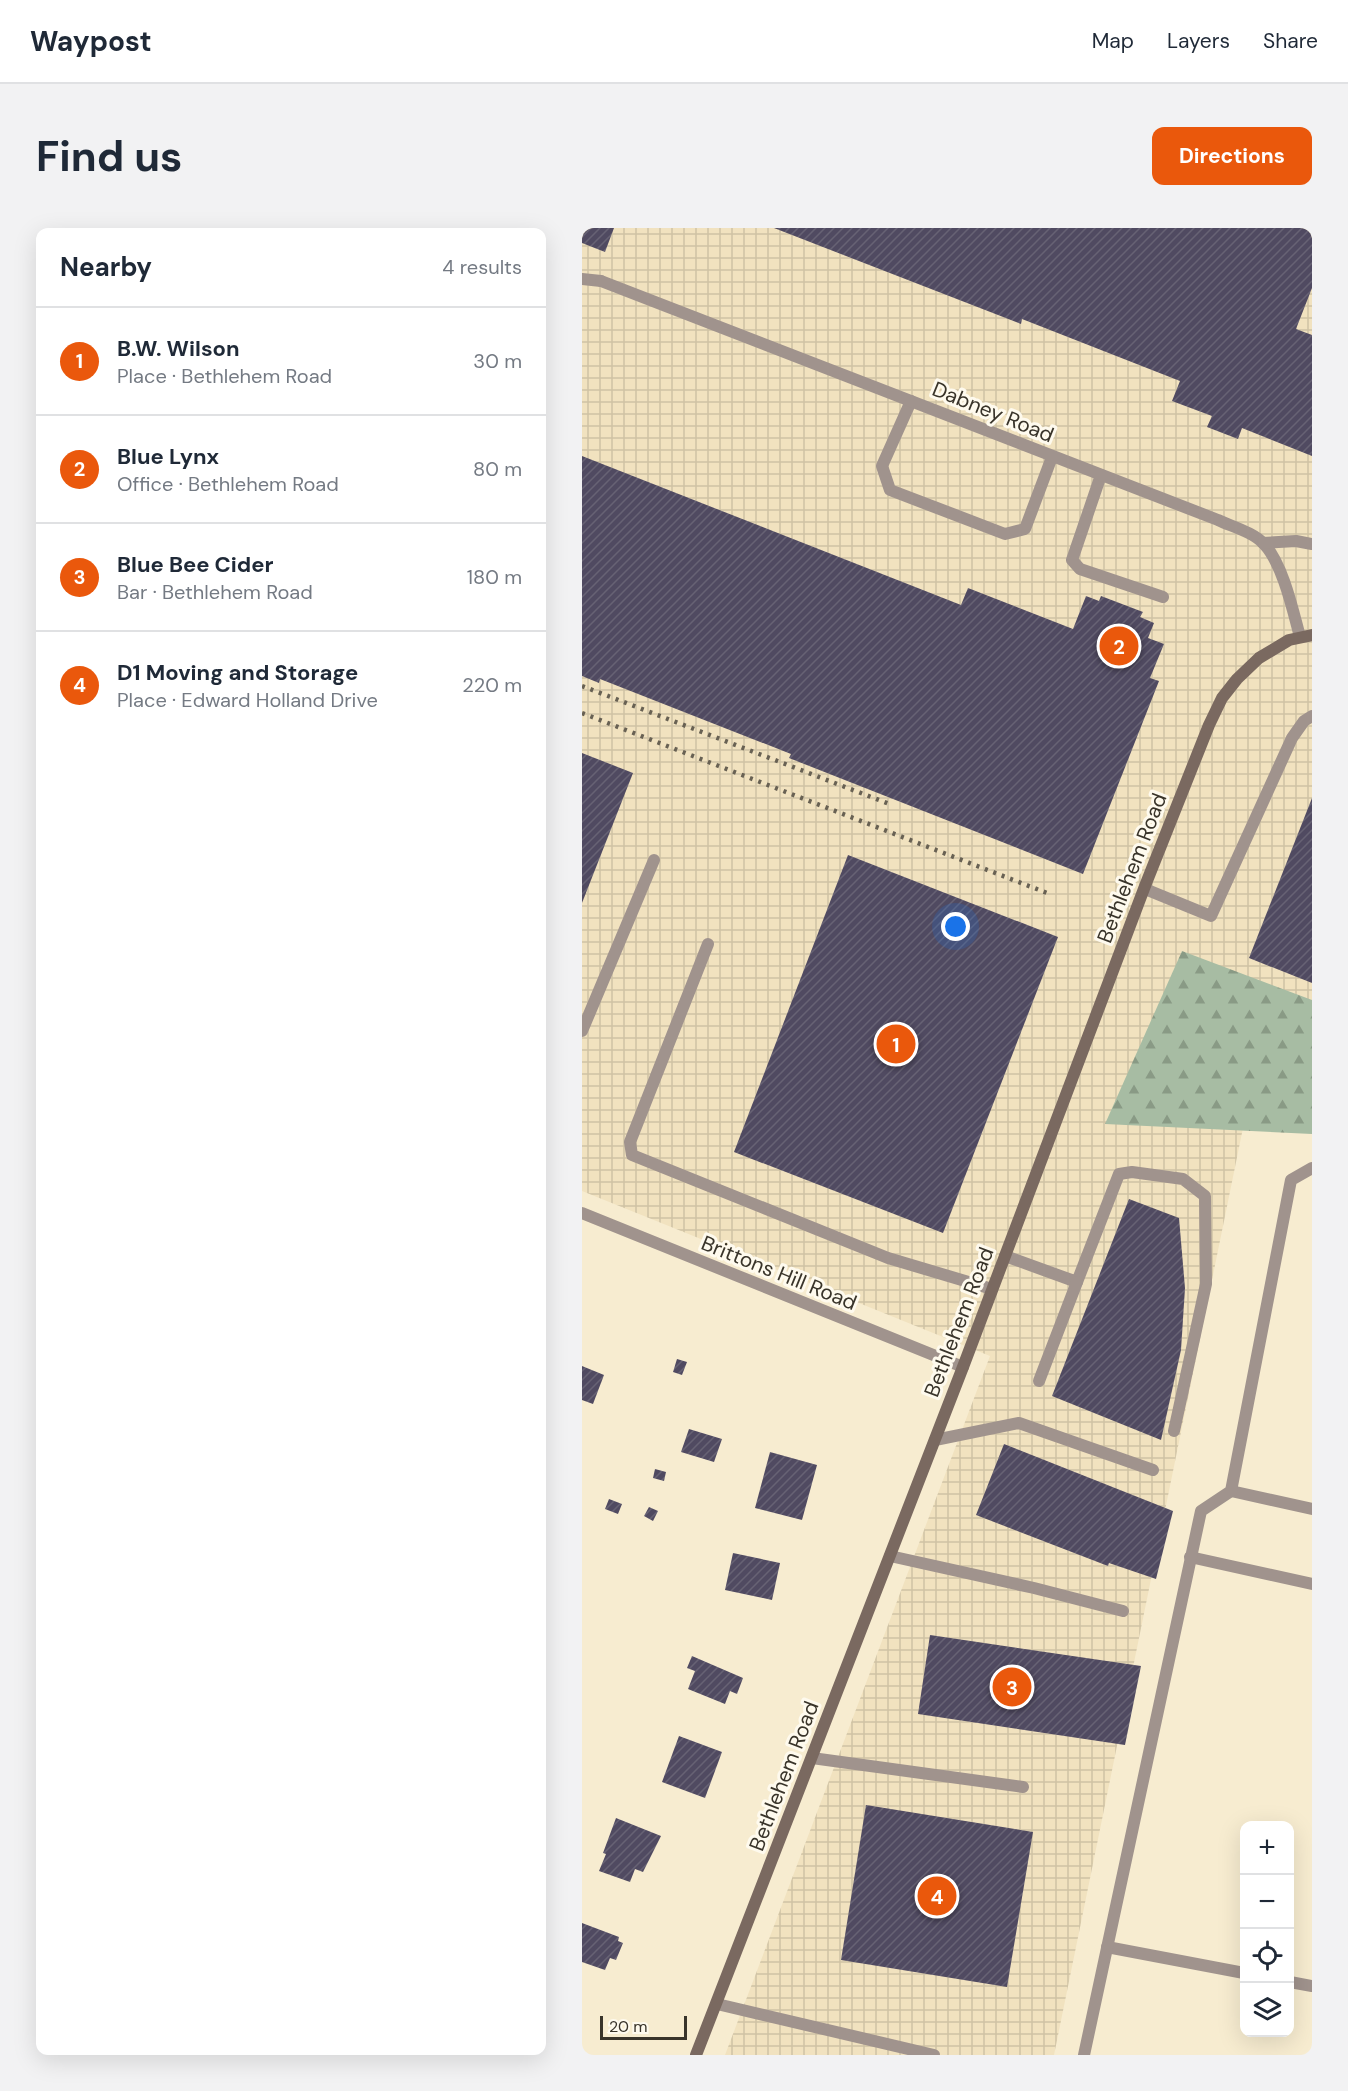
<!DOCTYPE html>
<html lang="en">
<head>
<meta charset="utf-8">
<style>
  :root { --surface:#fff; --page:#f2f2f3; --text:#1f2937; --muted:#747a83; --line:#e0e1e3; --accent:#ea580c }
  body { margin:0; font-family:"DM Sans",sans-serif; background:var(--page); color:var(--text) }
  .controls { position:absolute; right:18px; bottom:18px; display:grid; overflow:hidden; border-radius:12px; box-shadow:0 6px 24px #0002 }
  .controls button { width:54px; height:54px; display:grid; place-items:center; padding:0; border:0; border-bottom:2px solid var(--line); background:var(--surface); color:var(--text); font:30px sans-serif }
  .scale { position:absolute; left:18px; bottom:15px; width:87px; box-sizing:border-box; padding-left:6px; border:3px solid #39342a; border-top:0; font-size:16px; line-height:21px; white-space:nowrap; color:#39342a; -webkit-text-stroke:4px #fefaee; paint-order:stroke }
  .you { position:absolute; left:374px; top:699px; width:21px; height:21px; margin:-15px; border:4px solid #fff; border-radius:50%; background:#1a73e8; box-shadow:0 0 0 9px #1a73e833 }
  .badge { display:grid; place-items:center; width:39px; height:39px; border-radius:50%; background:var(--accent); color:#fff; font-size:20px; font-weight:700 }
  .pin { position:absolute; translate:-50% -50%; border:3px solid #fff; box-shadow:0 2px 6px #0006 }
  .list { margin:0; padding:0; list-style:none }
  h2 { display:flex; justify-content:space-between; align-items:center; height:78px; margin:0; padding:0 24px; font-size:26px }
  h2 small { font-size:20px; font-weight:400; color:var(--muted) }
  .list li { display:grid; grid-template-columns:39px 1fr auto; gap:18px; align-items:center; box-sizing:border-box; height:108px; padding:0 24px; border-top:2px solid var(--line) }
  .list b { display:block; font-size:22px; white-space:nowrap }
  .list p { margin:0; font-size:20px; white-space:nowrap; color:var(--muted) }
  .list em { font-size:20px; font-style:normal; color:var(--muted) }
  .icon { flex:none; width:33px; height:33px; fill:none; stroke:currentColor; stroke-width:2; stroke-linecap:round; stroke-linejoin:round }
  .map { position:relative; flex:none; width:730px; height:1827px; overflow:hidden; border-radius:12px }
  header { display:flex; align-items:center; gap:36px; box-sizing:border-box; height:84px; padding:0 30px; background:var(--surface); border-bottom:2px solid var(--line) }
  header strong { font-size:28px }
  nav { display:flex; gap:33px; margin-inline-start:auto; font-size:21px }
  .intro { display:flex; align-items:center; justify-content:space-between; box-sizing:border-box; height:144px; padding:0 36px }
  h1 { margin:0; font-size:42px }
  .button { padding:15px 27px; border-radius:12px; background:var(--accent); color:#fff; font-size:21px; font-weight:700 }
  main { display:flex; gap:36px; padding:0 36px }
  aside { flex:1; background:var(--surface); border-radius:12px; box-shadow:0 6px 24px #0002 }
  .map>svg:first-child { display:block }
</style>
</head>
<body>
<header>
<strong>Waypost</strong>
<nav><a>Map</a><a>Layers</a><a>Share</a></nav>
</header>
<div class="intro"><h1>Find us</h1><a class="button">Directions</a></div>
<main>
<aside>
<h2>Nearby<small>4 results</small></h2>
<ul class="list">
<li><span class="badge">1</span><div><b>B.W. Wilson</b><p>Place · Bethlehem Road</p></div><em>30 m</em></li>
<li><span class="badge">2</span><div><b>Blue Lynx</b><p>Office · Bethlehem Road</p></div><em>80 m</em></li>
<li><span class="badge">3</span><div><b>Blue Bee Cider</b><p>Bar · Bethlehem Road</p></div><em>180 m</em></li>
<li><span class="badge">4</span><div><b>D1 Moving and Storage</b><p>Place · Edward Holland Drive</p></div><em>220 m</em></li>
</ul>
</aside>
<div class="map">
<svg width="730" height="1827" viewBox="0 0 730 1827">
  <defs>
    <pattern id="industrial-grid" width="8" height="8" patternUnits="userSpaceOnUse" patternTransform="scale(1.5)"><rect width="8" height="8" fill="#f1e2bf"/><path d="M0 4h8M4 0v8" fill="none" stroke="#cfc2a4"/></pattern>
    <pattern id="forest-firs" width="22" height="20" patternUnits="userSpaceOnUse" patternTransform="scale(1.5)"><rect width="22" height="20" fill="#a7bca3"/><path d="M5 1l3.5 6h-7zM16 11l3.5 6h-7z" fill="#899a85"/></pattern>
    <pattern id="building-hatch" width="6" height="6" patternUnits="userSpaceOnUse" patternTransform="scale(1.5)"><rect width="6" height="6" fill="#504a61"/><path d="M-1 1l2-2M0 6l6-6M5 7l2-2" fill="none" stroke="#676274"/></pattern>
  </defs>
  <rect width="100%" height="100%" fill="#f7ecd0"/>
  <path fill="url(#industrial-grid)" d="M 0,0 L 730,0 L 730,895 L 662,895 L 472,1827 L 143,1827 L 408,1128 L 0,963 Z"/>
  <path fill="url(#forest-firs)" d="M 600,723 L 730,772 L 730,906 L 523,896 Z"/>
  <g fill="url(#building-hatch)">
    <path d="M 0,0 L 32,0 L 23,24 L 0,15 Z"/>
    <path d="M 192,0 L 730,0 L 730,60 L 714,101 L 730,107 L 730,228 L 660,200 L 656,211 L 625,199 L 630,188 L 590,173 L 598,153 L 440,91 L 439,96 Z"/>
    <path d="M 0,228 L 379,377 L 386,360 L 491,401 L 504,368 L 517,373 L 519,368 L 561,384 L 558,389 L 572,395 L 566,410 L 582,416 L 568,450 L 577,453 L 501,646 L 207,530 L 209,526 L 18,451 L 17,455 L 0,448 Z"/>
    <path d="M 0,525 L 51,545 L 0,675 Z"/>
    <path d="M 730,570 L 730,755 L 667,730 Z"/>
    <path d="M 266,627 L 476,709 L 361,1005 L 152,924 Z"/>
    <path d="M 547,971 L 597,990 L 603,1060 L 599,1122 L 579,1212 L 470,1168 Z"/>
    <path d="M 95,1131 L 105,1134 L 100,1147 L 91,1144 Z"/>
    <path d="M 0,1138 L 22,1147 L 11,1176 L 0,1172 Z"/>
    <path d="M 107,1201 L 140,1211 L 132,1234 L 99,1224 Z"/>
    <path d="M 422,1216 L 591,1283 L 574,1351 L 527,1335 L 526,1338 L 394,1287 Z"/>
    <path d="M 188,1224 L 235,1237 L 220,1292 L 173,1280 Z"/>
    <path d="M 73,1241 L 84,1244 L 82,1253 L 71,1250 Z"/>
    <path d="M 27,1271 L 40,1276 L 36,1286 L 23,1281 Z"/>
    <path d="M 67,1279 L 76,1283 L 71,1293 L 62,1288 Z"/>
    <path d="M 151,1325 L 198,1335 L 190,1372 L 143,1362 Z"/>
    <path d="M 348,1407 L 559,1438 L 543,1517 L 336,1486 Z"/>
    <path d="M 110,1428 L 161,1450 L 155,1466 L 148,1463 L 143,1476 L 106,1461 L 113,1443 L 105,1440 Z"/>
    <path d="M 97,1508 L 140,1524 L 123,1570 L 80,1554 Z"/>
    <path d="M 284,1577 L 451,1604 L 425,1759 L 259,1732 Z"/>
    <path d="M 34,1590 L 79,1608 L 61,1644 L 53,1641 L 48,1654 L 17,1643 L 24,1626 L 21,1625 Z"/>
    <path d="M 0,1695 L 37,1709 L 36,1713 L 41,1715 L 34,1732 L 28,1730 L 23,1742 L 0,1734 Z"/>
  </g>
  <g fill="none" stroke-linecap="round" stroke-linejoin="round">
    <g stroke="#a0938d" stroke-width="12">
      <path d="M 0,51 L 19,53"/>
      <path d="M 329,173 L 300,238 L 308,262 L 423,306 L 443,301 L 470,229"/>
      <path d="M 519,247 L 490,332 L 498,341 L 581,369"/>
      <path d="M 563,661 L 629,688 L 710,510 L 722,493 L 730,488"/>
      <path d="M 126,716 L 48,914 L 50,927 L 306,1030 L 410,1061"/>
      <path d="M 0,803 L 72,632"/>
      <path d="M 423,1028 L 495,1054 L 537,946 L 550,944 L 601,951 L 623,968 L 624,1056 L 592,1203"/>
      <path d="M 457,1153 L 495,1054"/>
      <path d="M 353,1212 L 437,1195 L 571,1242"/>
      <path d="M 649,1263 L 730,1281"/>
      <path d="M 308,1328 L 452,1360 L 541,1383"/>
      <path d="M 608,1329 L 730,1356"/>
      <path d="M 230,1530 L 441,1559"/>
      <path d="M 525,1719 L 662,1745"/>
      <path d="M 708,1754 L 730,1758"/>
      <path d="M 502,1827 L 619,1283 L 649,1263 L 709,952 L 730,940"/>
    </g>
    <g stroke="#a0938d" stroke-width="12">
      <path d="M 19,53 L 636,292 C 651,299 671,304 682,316 C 701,336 711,383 718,409"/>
      <path d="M 681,315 L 714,313 L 730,316"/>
      <path d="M 0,985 L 381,1139"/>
      <path d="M 135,1776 L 352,1827"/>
    </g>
    <path stroke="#7a6960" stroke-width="12" d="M 114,1827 L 381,1139 L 563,658 L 627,497 L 640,470 L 655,451 L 677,430 L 707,412 L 730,407"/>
    <g stroke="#686153" stroke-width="4.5" stroke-dasharray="3 6" stroke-linecap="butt">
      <path d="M 0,458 L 310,577"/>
      <path d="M 0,485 L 465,665"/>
    </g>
  </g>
  <g text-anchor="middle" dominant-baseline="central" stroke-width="6" stroke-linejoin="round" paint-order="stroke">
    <g font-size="21" fill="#39342a" stroke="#fefaee">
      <text transform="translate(411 184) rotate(22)">Dabney Road</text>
      <text transform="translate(550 640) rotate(-69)">Bethlehem Road</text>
      <text transform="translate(197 1045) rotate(22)">Brittons Hill Road</text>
      <text transform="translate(377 1094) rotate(-69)">Bethlehem Road</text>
      <text transform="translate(202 1548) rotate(-69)">Bethlehem Road</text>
    </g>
  </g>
</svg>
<div class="controls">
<button>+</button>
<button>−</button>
<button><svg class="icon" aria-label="locate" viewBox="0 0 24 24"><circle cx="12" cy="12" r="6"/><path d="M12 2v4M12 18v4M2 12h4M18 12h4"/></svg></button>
<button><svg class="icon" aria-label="layers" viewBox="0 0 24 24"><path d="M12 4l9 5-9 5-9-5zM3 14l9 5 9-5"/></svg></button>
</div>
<div class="scale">20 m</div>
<div class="you"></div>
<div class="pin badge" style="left:314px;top:816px">1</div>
<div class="pin badge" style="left:537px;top:418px">2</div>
<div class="pin badge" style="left:430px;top:1459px">3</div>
<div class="pin badge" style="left:355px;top:1668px">4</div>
</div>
</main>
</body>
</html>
